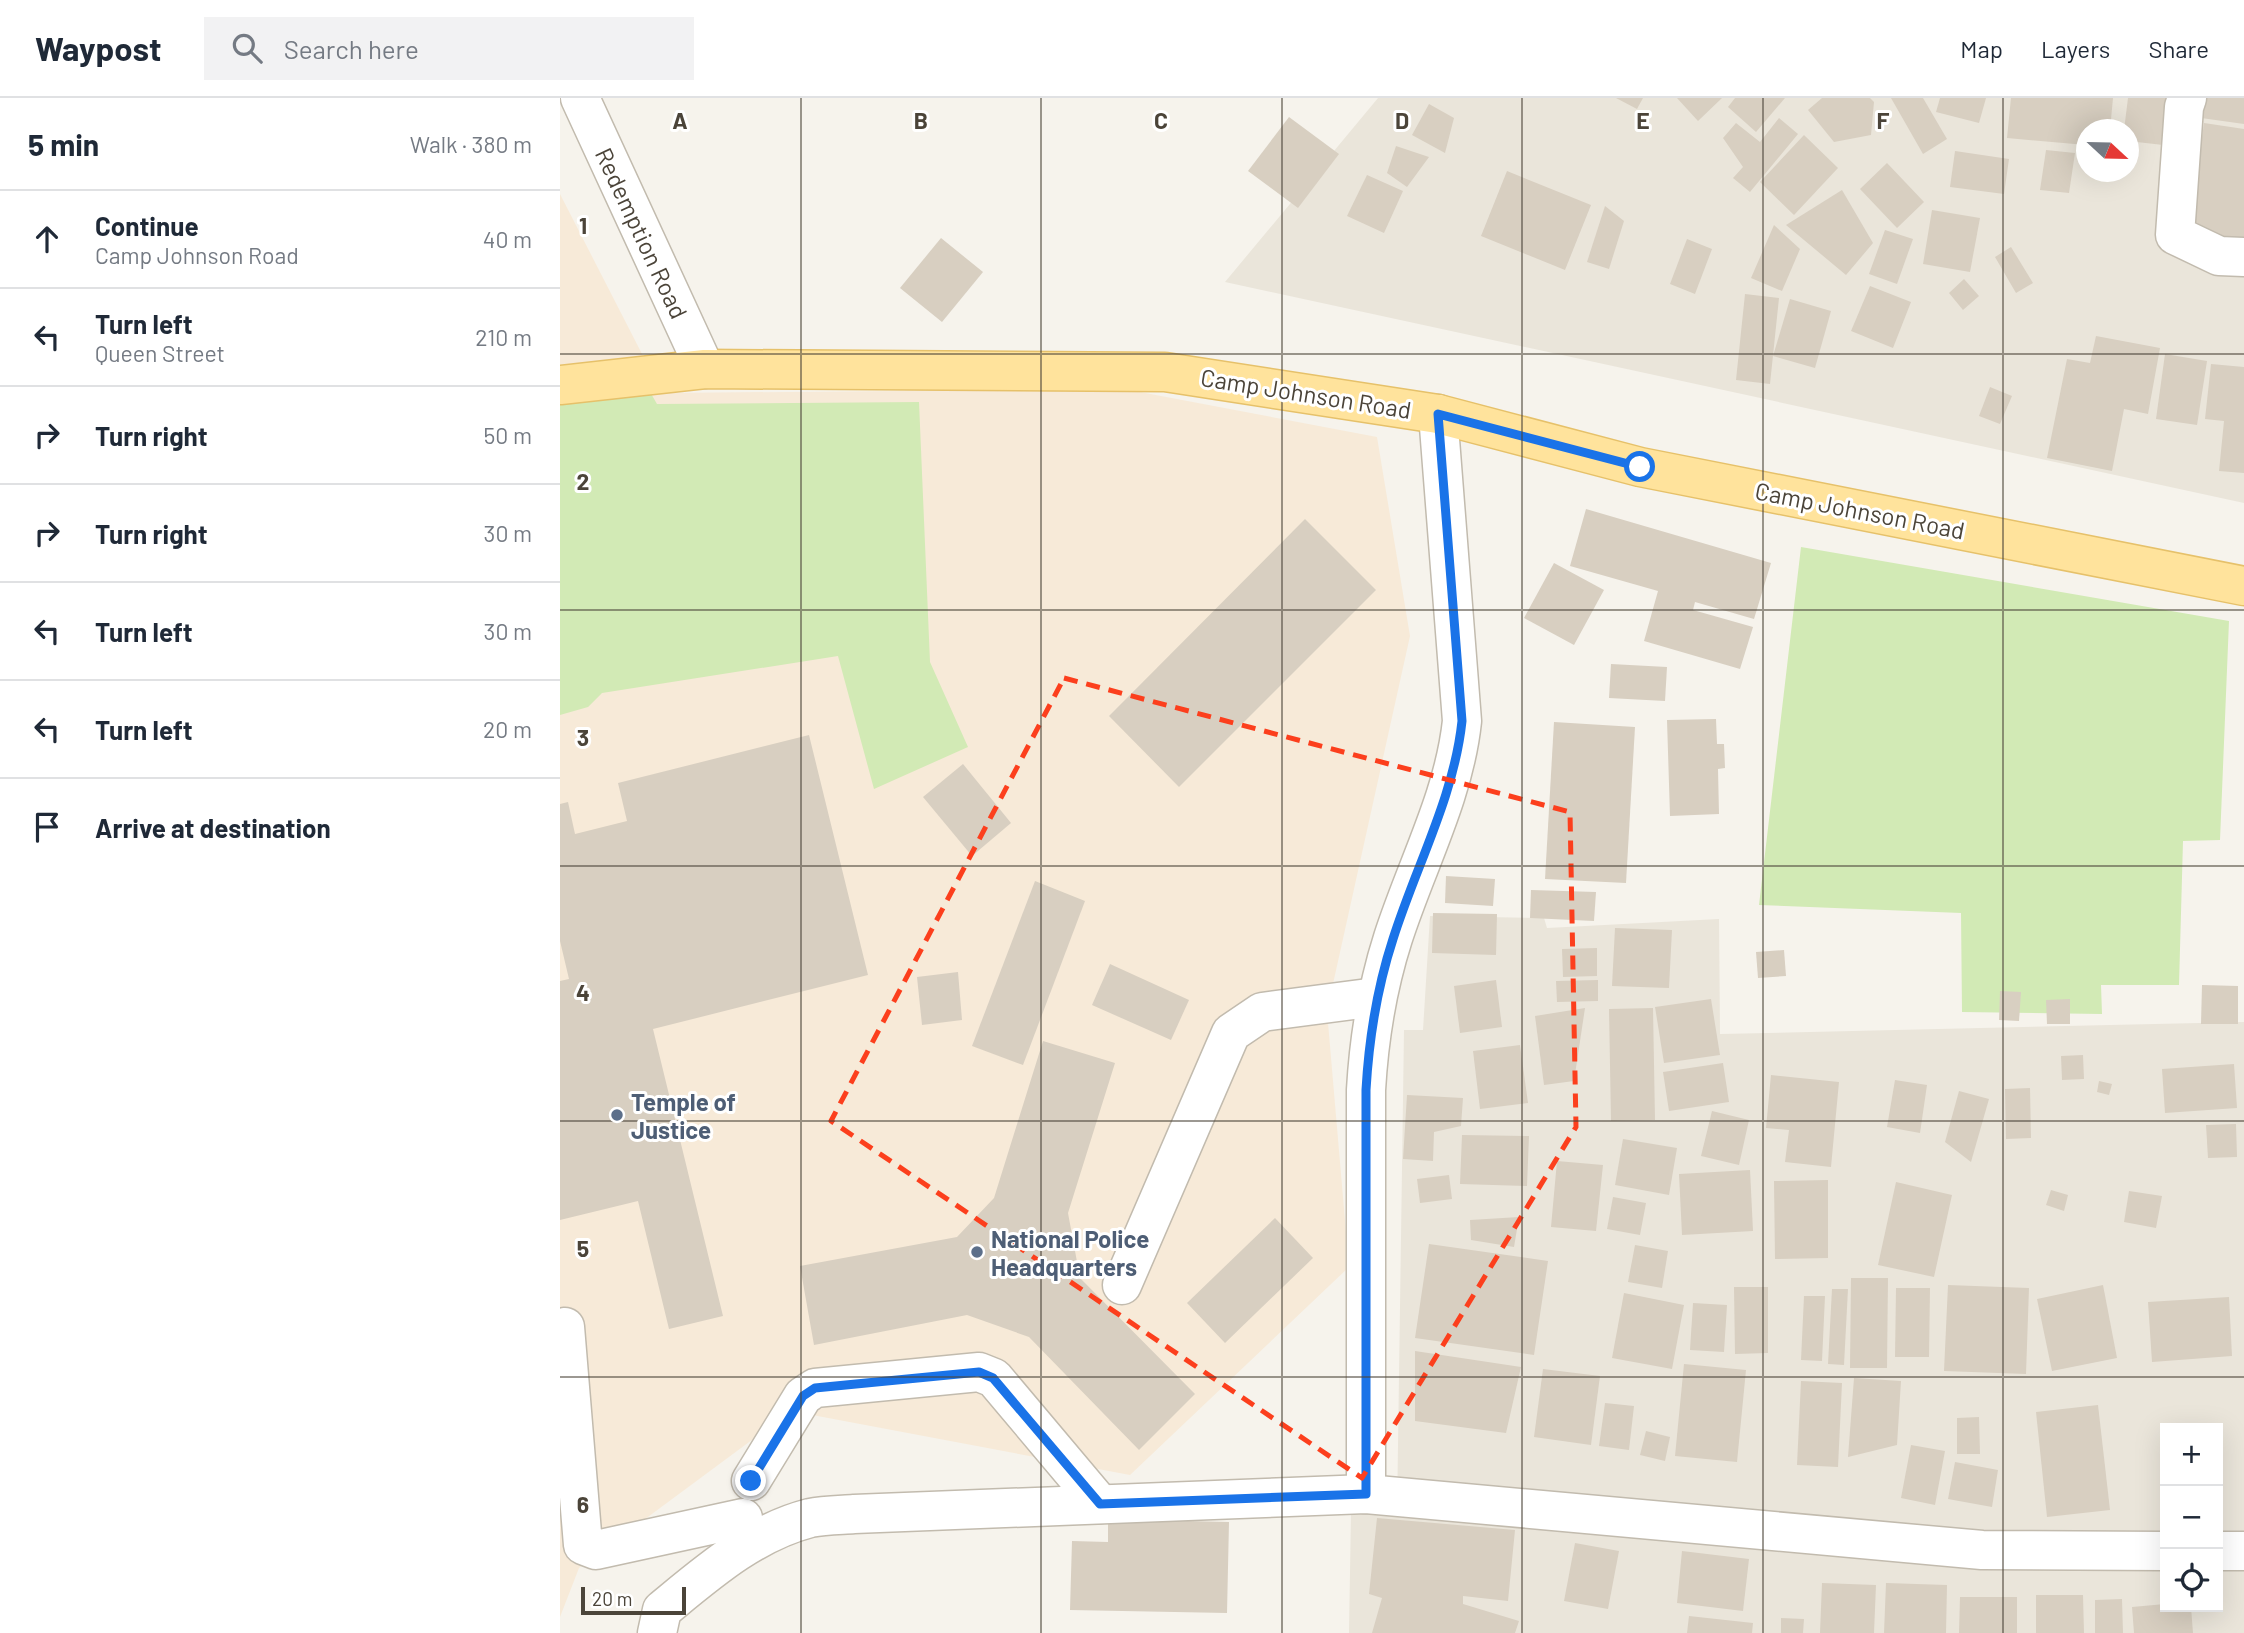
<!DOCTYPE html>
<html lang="en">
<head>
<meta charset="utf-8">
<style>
  :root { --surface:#fff; --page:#f2f2f3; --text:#1f2937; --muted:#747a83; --line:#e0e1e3 }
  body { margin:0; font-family:Barlow,sans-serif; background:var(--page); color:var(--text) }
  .controls { position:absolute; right:21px; bottom:21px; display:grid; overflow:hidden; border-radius:0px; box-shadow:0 7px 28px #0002 }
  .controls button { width:63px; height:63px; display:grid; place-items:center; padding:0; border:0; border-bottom:2px solid var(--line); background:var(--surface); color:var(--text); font:35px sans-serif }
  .compass { position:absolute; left:1516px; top:21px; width:63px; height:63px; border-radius:50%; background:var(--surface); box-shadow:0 7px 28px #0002; rotate:112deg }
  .scale { position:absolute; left:21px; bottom:18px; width:105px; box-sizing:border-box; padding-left:7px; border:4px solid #4b4439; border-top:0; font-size:19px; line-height:24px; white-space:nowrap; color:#4b4439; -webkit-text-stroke:5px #fff; paint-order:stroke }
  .stop { position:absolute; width:21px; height:21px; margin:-16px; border:5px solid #1a73e8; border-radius:50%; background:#fff }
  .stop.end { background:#1a73e8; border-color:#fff; box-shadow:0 2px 7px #0008 }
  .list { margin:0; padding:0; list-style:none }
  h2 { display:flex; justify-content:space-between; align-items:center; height:91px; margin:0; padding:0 28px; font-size:30px }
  h2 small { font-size:23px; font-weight:400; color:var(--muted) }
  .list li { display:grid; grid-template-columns:46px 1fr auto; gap:21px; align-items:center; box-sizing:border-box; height:98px; padding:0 28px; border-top:2px solid var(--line) }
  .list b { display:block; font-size:26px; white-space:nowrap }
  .list p { margin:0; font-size:23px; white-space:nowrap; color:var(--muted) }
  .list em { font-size:23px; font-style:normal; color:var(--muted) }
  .icon { flex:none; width:38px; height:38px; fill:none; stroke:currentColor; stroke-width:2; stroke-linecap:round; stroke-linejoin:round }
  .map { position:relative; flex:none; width:1684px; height:1535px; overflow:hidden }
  header { display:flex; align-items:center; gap:42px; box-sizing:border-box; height:98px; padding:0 35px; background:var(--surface); border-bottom:2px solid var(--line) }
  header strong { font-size:33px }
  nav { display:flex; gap:38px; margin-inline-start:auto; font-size:24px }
  .search { width:490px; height:63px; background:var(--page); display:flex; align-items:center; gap:18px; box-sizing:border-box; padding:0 24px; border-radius:0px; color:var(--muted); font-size:26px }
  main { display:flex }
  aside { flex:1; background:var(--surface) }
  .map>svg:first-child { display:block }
</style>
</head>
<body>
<header>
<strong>Waypost</strong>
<div class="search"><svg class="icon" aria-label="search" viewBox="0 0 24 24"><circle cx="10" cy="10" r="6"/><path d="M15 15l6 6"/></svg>Search here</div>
<nav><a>Map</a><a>Layers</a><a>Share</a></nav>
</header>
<main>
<aside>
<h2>5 min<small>Walk · 380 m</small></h2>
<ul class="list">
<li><svg class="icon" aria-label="ahead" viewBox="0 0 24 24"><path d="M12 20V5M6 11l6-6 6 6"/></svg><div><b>Continue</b><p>Camp Johnson Road</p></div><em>40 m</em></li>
<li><svg class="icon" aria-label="left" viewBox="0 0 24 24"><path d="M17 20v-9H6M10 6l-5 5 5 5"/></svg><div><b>Turn left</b><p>Queen Street</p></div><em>210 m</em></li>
<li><svg class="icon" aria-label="right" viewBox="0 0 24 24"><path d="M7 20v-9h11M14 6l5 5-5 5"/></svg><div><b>Turn right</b></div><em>50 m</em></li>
<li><svg class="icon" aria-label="right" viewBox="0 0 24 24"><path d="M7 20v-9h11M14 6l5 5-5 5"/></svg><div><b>Turn right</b></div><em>30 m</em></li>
<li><svg class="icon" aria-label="left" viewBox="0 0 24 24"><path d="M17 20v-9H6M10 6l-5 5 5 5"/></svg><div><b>Turn left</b></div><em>30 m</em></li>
<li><svg class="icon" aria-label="left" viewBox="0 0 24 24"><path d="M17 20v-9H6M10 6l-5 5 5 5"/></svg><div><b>Turn left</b></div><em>20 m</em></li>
<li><svg class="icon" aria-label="arrive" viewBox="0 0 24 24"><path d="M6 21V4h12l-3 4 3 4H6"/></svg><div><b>Arrive at destination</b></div></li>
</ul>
</aside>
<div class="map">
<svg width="1684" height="1535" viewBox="0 0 1684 1535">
  <rect width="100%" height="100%" fill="#f6f3ec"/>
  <g fill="#eae5da" fill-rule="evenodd">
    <path d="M 818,0 L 1684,0 L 1684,405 L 665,184 ZM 1526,32 L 1568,32 L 1568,74 L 1526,74 Z"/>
    <path d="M 870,818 L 984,820 L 987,830 L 1159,821 L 1160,936 L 1684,924 L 1684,1535 L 789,1535 L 791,1415 L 837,1417 L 844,932 L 863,932 ZM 1605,1330 L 1658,1330 L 1658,1509 L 1605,1509 Z"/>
  </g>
  <path fill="#f7ead8" d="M 0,96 L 102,295 L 564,291 L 817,339 L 850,538 L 767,913 L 789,1169 L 570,1377 L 231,1313 L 19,1470 L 0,1519 Z"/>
  <g fill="#d2eab5">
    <path d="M 74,266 L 97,306 L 359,304 L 370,564 L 408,649 L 314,691 L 278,558 L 42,595 L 28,609 L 0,617 L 0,275 Z"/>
    <path d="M 1241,449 L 1669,523 L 1660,742 L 1623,743 L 1619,887 L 1541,887 L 1542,916 L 1402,914 L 1401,815 L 1199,807 Z"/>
  </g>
  <g fill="#d8cfc1">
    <path d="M 1056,0 L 1083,0 L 1077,11 Z"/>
    <path d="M 1117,0 L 1162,0 L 1138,23 Z"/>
    <path d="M 1175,0 L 1225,0 L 1196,34 L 1168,9 Z"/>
    <path d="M 1262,0 L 1310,0 L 1314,4 L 1311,37 L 1274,44 L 1248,12 Z"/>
    <path d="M 1331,0 L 1363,0 L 1387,41 L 1363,56 Z"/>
    <path d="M 1380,0 L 1426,0 L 1419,25 L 1376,14 Z"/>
    <path d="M 1451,0 L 1553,0 L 1550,32 L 1526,32 L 1526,47 L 1447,40 Z"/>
    <path d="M 1568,0 L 1618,0 L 1612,48 L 1568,43 L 1568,32 L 1564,32 Z"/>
    <path d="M 1636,0 L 1684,0 L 1684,26 L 1634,19 Z"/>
    <path d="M 869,6 L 894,20 L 885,55 L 852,37 Z"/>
    <path d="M 729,19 L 779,56 L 738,110 L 688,73 Z"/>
    <path d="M 1219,20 L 1238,36 L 1190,94 L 1173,80 L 1183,69 L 1163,40 L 1176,25 L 1200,44 Z"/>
    <path d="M 1644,25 L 1684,31 L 1684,148 L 1628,140 Z"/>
    <path d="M 1244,37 L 1278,70 L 1234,117 L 1200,84 Z"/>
    <path d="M 836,48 L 869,59 L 847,89 L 827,75 Z"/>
    <path d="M 1486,52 L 1515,55 L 1509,95 L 1480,92 Z"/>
    <path d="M 1395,53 L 1449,61 L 1444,96 L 1390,89 Z"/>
    <path d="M 1327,65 L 1364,104 L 1337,130 L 1300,91 Z"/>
    <path d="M 947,73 L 1031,107 L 1005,172 L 921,138 Z"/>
    <path d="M 807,77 L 843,93 L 824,135 L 787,118 Z"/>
    <path d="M 1282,92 L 1313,145 L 1286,177 L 1226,127 Z"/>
    <path d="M 1045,108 L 1064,123 L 1049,171 L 1027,164 Z"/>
    <path d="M 1372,112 L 1420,120 L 1410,174 L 1363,166 Z"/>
    <path d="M 1214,127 L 1240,151 L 1222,193 L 1191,180 Z"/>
    <path d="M 1325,132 L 1353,141 L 1337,186 L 1309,176 Z"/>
    <path d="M 381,140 L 423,174 L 382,224 L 340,190 Z"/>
    <path d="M 1127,141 L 1152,151 L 1135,196 L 1110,186 Z"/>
    <path d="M 1451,149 L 1473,185 L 1456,195 L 1435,159 Z"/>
    <path d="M 1404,181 L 1419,198 L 1403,212 L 1389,195 Z"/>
    <path d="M 1310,188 L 1351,204 L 1333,250 L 1291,233 Z"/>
    <path d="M 1185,196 L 1219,200 L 1210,286 L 1176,282 Z"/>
    <path d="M 1230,201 L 1271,213 L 1255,270 L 1213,258 Z"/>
    <path d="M 1536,238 L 1600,250 L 1588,316 L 1564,311 L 1552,373 L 1487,360 L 1507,261 L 1530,265 Z"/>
    <path d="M 1605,256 L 1647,263 L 1637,327 L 1596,321 Z"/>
    <path d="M 1651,266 L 1684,269 L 1684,375 L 1659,373 L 1664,323 L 1645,321 Z"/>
    <path d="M 1430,289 L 1452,298 L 1440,326 L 1419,318 Z"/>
    <path d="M 1026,411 L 1211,465 L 1194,521 L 1135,504 L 1133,512 L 1193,529 L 1180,571 L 1084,543 L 1098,493 L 1010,468 Z"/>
    <path d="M 745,421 L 816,492 L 619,689 L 549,618 Z"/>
    <path d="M 994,465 L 1044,492 L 1014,547 L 964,520 Z"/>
    <path d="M 1051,566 L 1107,569 L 1105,603 L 1049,600 Z"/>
    <path d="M 1156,621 L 1157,646 L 1164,646 L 1165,670 L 1158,671 L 1159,716 L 1110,718 L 1107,622 Z"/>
    <path d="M 994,624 L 1075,629 L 1066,785 L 985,781 Z"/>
    <path d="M 249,637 L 308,877 L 93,931 L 163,1218 L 109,1231 L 78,1103 L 0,1122 L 0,883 L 9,881 L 0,843 L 0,706 L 8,704 L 15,736 L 67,723 L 58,685 Z"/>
    <path d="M 403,666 L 451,725 L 412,758 L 363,699 Z"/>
    <path d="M 886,778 L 935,781 L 933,808 L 885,805 Z"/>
    <path d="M 475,783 L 525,803 L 463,967 L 412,948 Z"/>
    <path d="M 971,792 L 1036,794 L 1034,823 L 970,820 Z"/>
    <path d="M 873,815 L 937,816 L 936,857 L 872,855 Z"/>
    <path d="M 1055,830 L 1112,832 L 1109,890 L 1052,888 Z"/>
    <path d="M 1037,850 L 1037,878 L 1003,879 L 1002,851 Z"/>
    <path d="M 1224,852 L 1226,878 L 1198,880 L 1196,854 Z"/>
    <path d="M 550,866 L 629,902 L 611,942 L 532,907 Z"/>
    <path d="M 398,874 L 402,922 L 362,927 L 357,879 Z"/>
    <path d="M 936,882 L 942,929 L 900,935 L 894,888 Z"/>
    <path d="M 1038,882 L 1038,903 L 997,904 L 996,883 Z"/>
    <path d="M 1642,887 L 1678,888 L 1678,926 L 1641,926 Z"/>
    <path d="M 1440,893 L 1461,894 L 1459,923 L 1439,922 Z"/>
    <path d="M 1151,901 L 1160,957 L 1104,965 L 1095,909 Z"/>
    <path d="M 1510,901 L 1510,926 L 1487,926 L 1486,902 Z"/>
    <path d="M 1025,910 L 1014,983 L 984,987 L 975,918 Z"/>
    <path d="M 1093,910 L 1095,1022 L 1051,1023 L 1049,911 Z"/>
    <path d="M 483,943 L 555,965 L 508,1115 L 520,1180 L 635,1296 L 579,1352 L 469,1239 L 407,1217 L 254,1247 L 240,1168 L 397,1139 L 434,1100 Z"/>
    <path d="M 960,947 L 968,1005 L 920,1011 L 913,953 Z"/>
    <path d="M 1523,957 L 1524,981 L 1502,982 L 1501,958 Z"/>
    <path d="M 1163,965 L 1169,1004 L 1109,1013 L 1103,974 Z"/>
    <path d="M 1674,966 L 1677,1010 L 1605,1015 L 1602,971 Z"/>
    <path d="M 1211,977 L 1279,984 L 1271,1069 L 1225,1064 L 1229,1032 L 1206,1030 Z"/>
    <path d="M 1335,982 L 1367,987 L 1360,1035 L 1327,1029 Z"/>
    <path d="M 1539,983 L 1552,986 L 1549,997 L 1537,994 Z"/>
    <path d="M 1470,990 L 1471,1040 L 1446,1041 L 1445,991 Z"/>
    <path d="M 1399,993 L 1429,1001 L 1411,1064 L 1385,1044 Z"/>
    <path d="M 847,997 L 903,1000 L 901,1028 L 874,1034 L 873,1063 L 843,1061 Z"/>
    <path d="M 1152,1013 L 1189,1022 L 1179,1067 L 1141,1058 Z"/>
    <path d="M 1676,1026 L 1677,1059 L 1648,1060 L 1646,1027 Z"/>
    <path d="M 902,1037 L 969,1038 L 967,1088 L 900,1086 Z"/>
    <path d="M 1063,1041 L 1117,1050 L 1109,1097 L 1055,1087 Z"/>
    <path d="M 997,1063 L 1043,1067 L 1036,1133 L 991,1129 Z"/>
    <path d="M 1190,1072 L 1193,1133 L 1122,1137 L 1119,1076 Z"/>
    <path d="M 889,1077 L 892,1101 L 860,1105 L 857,1081 Z"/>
    <path d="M 1268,1082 L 1268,1160 L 1215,1161 L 1214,1083 Z"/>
    <path d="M 1336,1084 L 1392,1097 L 1374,1179 L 1318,1167 Z"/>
    <path d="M 1491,1092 L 1508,1097 L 1504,1113 L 1486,1107 Z"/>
    <path d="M 1569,1093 L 1602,1098 L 1596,1130 L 1564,1124 Z"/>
    <path d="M 1053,1099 L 1086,1105 L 1080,1137 L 1047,1131 Z"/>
    <path d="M 959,1119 L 954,1149 L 911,1142 L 910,1122 Z"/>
    <path d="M 715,1120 L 753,1160 L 665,1245 L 627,1205 Z"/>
    <path d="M 869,1146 L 988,1163 L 974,1257 L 855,1240 Z"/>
    <path d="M 1075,1147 L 1108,1153 L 1102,1190 L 1068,1184 Z"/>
    <path d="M 1291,1180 L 1328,1180 L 1327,1270 L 1290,1270 Z"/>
    <path d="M 1388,1187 L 1469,1190 L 1466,1276 L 1384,1273 Z"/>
    <path d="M 1543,1187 L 1557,1260 L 1492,1273 L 1477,1201 Z"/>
    <path d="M 1174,1189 L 1208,1189 L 1208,1255 L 1175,1256 Z"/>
    <path d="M 1336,1190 L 1370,1190 L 1369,1259 L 1335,1259 Z"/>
    <path d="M 1272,1191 L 1288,1191 L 1284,1267 L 1268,1266 Z"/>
    <path d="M 1064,1195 L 1124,1207 L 1112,1271 L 1052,1260 Z"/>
    <path d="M 1244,1198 L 1265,1198 L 1262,1263 L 1241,1262 Z"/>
    <path d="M 1669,1199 L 1672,1258 L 1592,1264 L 1588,1204 Z"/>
    <path d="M 1133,1205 L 1167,1207 L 1164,1254 L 1130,1252 Z"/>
    <path d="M 855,1253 L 961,1269 L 946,1335 L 855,1323 Z"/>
    <path d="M 1124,1266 L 1186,1272 L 1177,1364 L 1115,1358 Z"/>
    <path d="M 983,1271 L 1040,1278 L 1031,1347 L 974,1339 Z"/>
    <path d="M 1294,1280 L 1341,1283 L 1337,1347 L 1288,1359 Z"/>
    <path d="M 1241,1283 L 1282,1285 L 1278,1369 L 1237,1367 Z"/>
    <path d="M 1045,1305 L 1074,1308 L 1069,1352 L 1039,1348 Z"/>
    <path d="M 1538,1307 L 1550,1412 L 1487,1419 L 1476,1314 Z"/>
    <path d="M 1419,1319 L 1420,1356 L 1397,1356 L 1397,1320 Z"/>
    <path d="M 1086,1333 L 1110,1339 L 1105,1363 L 1080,1357 Z"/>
    <path d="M 1351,1347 L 1385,1353 L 1375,1407 L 1341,1400 Z"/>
    <path d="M 1395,1364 L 1438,1372 L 1432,1409 L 1388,1401 Z"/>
    <path d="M 817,1420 L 955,1432 L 948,1503 L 903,1498 L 903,1506 L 959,1523 L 955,1535 L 812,1535 L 822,1500 L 809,1496 Z"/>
    <path d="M 548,1421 L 669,1424 L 667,1515 L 510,1512 L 512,1443 L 548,1444 Z"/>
    <path d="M 1015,1445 L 1059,1453 L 1048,1511 L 1004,1503 Z"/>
    <path d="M 1122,1453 L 1189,1461 L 1183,1513 L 1117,1505 Z"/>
    <path d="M 1262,1485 L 1316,1487 L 1314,1535 L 1260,1535 Z"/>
    <path d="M 1326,1485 L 1387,1487 L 1386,1535 L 1324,1535 Z"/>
    <path d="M 1476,1497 L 1523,1497 L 1524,1535 L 1476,1535 Z"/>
    <path d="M 1400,1499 L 1457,1499 L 1457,1535 L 1399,1535 Z"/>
    <path d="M 1562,1501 L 1563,1535 L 1535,1535 L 1535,1502 Z"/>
    <path d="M 1605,1506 L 1605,1509 L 1631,1509 L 1633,1535 L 1574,1535 L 1572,1509 Z"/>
    <path d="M 1129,1518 L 1193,1525 L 1192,1535 L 1127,1535 Z"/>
    <path d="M 1221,1520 L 1244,1521 L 1243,1535 L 1221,1535 Z"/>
  </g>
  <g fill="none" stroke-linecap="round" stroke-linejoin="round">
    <defs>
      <g id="minor">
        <path d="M 20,0 L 145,271"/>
        <path d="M 1627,0 L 1624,9 L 1615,137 L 1659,158 L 1684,159"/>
        <path d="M 562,1187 L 671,935 L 702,914 L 816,899"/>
        <path d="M 5,1229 L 23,1447 L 36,1452 L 183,1420"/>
        <path d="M 191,1383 L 243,1298 L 255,1290 L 419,1274 L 434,1280 L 540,1406"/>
        <path d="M 806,1396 L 806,992 C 809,940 817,890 833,840 C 856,768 894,699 902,623 L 878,316"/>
        <path d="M 1658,1453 L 1684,1453"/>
        <path d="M 97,1535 L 102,1512 C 147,1475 192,1435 250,1420 C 264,1417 280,1417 294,1416 L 806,1396 L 1422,1452 L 1605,1453"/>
      </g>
      <path id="major" d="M 0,287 L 145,271 L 605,274 L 878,316 L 1080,369 L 1684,488"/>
    </defs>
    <use href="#minor" stroke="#c2bbae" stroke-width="41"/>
    <use href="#major" stroke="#e6c16a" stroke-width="41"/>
    <use href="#minor" stroke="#fff" stroke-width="38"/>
    <use href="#major" stroke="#ffe39c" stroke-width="38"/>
  </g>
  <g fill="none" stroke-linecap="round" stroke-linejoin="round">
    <path stroke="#1a73e8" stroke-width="9" d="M 191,1383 L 243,1298 L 255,1290 L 419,1274 L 433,1280 L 540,1406 L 806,1396 L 806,992 C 809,940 817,890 833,841 C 856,768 894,699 902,623 L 878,316 L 1080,369"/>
  </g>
  <path fill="none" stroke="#fc3f1d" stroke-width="5" stroke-dasharray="14 9" stroke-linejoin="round" d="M 504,580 L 1010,714 L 1016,1029 L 802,1380 L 271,1023 Z"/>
  <path fill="none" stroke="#4b4439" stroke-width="2" stroke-opacity="0.55" d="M 241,0 L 241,1535M 481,0 L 481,1535M 722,0 L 722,1535M 962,0 L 962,1535M 1203,0 L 1203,1535M 1443,0 L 1443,1535M 0,256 L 1684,256M 0,512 L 1684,512M 0,768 L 1684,768M 0,1023 L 1684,1023M 0,1279 L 1684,1279"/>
  <g fill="#5c6f8a" stroke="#fff" stroke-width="2.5">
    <circle cx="57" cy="1017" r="7"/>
    <circle cx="417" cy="1154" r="7"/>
  </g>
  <g text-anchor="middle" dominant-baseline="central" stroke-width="6" stroke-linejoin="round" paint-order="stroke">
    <g font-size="24" fill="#4b4439" stroke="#fff">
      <text transform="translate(82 135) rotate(65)">Redemption Road</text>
      <text transform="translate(746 295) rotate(9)">Camp Johnson Road</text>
      <text transform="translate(1300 412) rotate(11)">Camp Johnson Road</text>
    </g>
    <g font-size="24" font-weight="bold" fill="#4e5e75" stroke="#fff" text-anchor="start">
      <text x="71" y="1003">Temple of<tspan x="71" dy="28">Justice</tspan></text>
      <text x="431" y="1140">National Police<tspan x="431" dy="28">Headquarters</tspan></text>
    </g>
  </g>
  <g font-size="23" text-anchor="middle" font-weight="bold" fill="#4b4439" stroke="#fff" stroke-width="6" stroke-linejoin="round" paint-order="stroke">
    <text x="120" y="31">A</text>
    <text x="361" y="31">B</text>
    <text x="601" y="31">C</text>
    <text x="842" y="31">D</text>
    <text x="1083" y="31">E</text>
    <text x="1323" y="31">F</text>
    <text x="23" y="136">1</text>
    <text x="23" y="392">2</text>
    <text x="23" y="648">3</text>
    <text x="23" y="903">4</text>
    <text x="23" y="1159">5</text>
    <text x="23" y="1415">6</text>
  </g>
</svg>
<div class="controls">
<button>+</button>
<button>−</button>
<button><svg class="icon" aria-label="locate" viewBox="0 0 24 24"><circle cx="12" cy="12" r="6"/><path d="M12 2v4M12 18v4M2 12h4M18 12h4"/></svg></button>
</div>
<svg class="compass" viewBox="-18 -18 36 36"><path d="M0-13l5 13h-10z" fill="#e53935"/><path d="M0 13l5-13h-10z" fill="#747a83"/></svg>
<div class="scale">20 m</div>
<div class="stop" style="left:1080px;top:369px"></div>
<div class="stop end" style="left:191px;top:1383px"></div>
</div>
</main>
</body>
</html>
